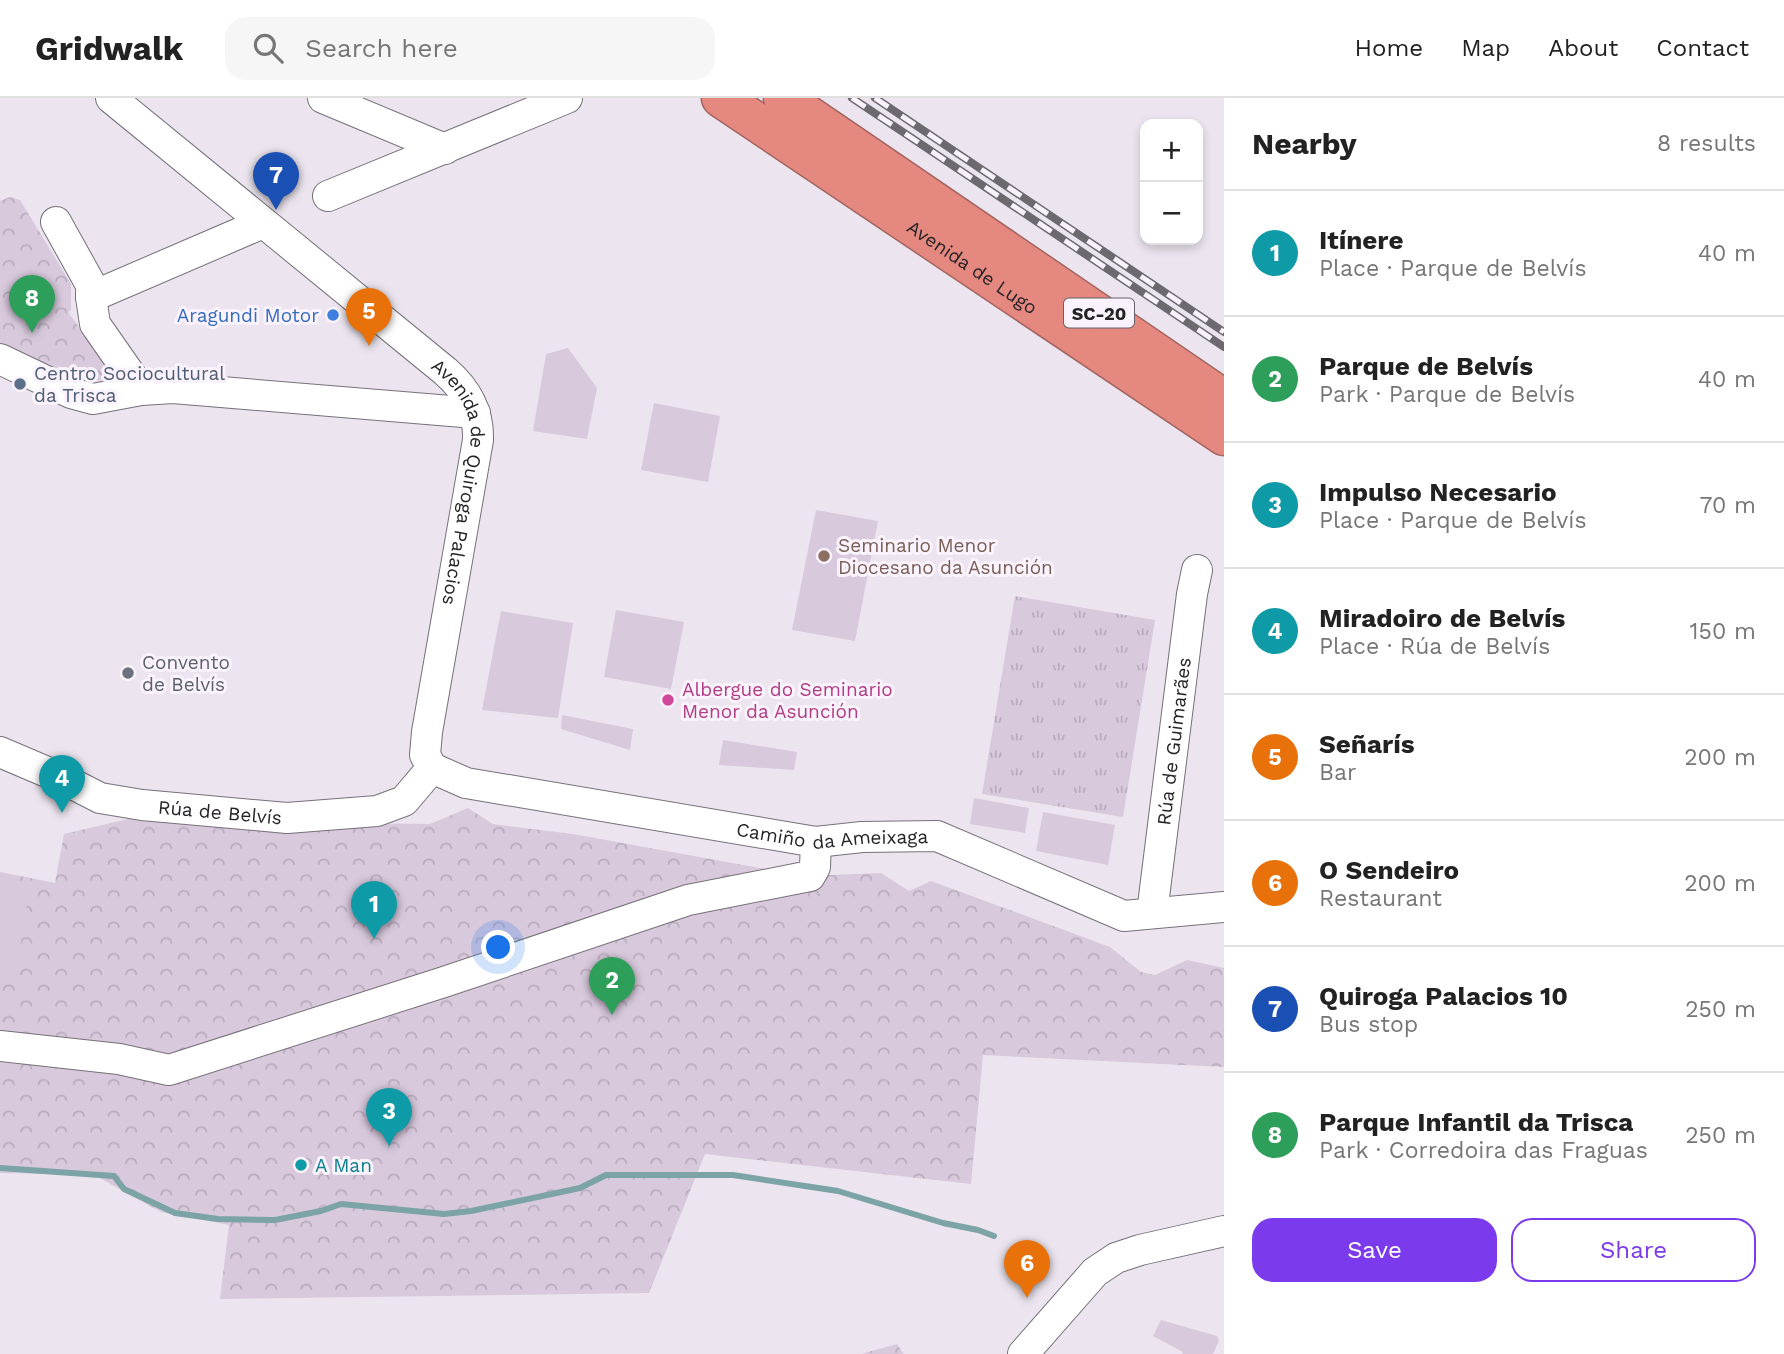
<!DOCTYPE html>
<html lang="en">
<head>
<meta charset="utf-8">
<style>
  :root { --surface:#fff; --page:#f6f6f6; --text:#222; --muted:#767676; --line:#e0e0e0; --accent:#7c3aed }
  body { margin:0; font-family:"Work Sans",sans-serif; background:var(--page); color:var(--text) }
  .controls { position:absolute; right:21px; top:21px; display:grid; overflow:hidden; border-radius:14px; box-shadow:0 4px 10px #0003 }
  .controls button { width:63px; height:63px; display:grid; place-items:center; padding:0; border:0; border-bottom:2px solid var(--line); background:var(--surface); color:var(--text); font:35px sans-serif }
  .you { position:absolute; left:499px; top:850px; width:24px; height:24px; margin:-18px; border:5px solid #fff; border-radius:50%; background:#1a73e8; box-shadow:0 0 0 10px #1a73e833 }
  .badge { display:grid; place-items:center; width:46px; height:46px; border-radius:50%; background:var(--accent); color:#fff; font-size:23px; font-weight:700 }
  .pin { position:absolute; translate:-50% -58px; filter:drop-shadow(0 2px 4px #0008) }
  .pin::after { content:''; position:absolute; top:37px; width:24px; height:21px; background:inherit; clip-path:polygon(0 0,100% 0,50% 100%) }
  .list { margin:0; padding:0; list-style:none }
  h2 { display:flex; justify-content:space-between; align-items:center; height:91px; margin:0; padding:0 28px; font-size:30px }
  h2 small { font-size:23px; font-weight:400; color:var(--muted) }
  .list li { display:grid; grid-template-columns:46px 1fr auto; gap:21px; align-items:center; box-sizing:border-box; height:126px; padding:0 28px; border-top:2px solid var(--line) }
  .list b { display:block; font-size:26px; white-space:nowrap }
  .list p { margin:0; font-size:23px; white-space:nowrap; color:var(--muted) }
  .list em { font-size:23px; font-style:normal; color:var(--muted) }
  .actions { display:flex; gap:14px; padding:21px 28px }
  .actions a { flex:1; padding:16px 0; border:2px solid var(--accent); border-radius:21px; text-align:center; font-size:24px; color:var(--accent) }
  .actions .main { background:var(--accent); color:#fff }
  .icon { flex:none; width:38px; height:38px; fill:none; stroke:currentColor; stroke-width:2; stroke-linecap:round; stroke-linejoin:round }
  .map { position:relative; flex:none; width:1224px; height:1256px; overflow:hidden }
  header { display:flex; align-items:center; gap:42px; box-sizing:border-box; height:98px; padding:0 35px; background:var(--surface); border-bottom:2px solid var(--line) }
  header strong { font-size:33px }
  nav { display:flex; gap:38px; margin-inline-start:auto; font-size:24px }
  .search { width:490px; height:63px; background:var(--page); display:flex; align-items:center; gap:18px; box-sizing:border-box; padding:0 24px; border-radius:21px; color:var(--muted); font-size:26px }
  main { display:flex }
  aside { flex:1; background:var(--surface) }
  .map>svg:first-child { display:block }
</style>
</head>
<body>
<header>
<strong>Gridwalk</strong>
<div class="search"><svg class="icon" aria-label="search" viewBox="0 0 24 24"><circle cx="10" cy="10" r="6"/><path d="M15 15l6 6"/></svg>Search here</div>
<nav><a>Home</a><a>Map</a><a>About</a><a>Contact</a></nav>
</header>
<main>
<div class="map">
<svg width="1224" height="1256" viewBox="0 0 1224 1256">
  <defs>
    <pattern id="grass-tufts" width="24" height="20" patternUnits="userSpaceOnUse" patternTransform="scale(1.75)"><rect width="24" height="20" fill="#d8c9dd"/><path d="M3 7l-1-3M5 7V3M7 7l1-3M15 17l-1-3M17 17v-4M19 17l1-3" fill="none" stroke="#b9acbe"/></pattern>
    <pattern id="park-crowns" width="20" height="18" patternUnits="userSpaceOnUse" patternTransform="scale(1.75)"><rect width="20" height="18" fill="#d8c9dd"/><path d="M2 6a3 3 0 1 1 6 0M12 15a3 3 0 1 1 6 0" fill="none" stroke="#b9acbe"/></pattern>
  </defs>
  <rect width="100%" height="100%" fill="#ece5ef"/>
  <path fill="url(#grass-tufts)" d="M 1015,498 L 1155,522 L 1123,719 L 982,696 Z"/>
  <g fill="url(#park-crowns)">
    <path d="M 10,99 L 20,102 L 71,186 L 71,212 L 68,214 L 116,280 L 113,282 L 81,283 L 40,263 L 32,264 L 0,249 L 0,103 Z"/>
    <path d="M 468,710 L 493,726 L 573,736 L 788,775 L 830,777 L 881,775 L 909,793 L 931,783 L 1110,849 L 1141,874 L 1155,877 L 1187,862 L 1224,870 L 1224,969 L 983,957 L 971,1086 L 705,1056 L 649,1195 L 220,1201 L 229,1127 L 161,1114 L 94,1077 L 0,1075 L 0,774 L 55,785 L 64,736 L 132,720 L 178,723 L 430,726 Z"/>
    <path d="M 897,1246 L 904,1256 L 861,1256 Z"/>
  </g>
  <g fill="#d8c9dd">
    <path d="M 568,250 L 597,290 L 587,341 L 533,333 L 546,256 Z"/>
    <path d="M 654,305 L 720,318 L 708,384 L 641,372 Z"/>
    <path d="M 816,412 L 878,423 L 855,543 L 792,532 Z"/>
    <path d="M 616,512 L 684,524 L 671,591 L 604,579 Z"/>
    <path d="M 501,513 L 573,525 L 558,620 L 482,612 Z"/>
    <path d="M 562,617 L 633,631 L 630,652 L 561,631 Z"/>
    <path d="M 723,642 L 797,654 L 794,672 L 719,667 Z"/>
    <path d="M 974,700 L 1029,710 L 1025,735 L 970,726 Z"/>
    <path d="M 1043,714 L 1115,727 L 1108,767 L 1036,753 Z"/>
    <path d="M 0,781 L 30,787 L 18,864 L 0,863 Z"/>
    <path d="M 1161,1222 L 1217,1238 L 1219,1242 L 1213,1256 L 1182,1256 L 1183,1254 L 1153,1238 Z"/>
  </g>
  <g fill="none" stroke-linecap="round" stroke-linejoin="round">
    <path stroke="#7ca3a6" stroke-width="6" d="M 0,1070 L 114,1078 L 124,1091 L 175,1115 L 218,1121 L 275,1122 L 321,1113 L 341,1106 L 444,1116 L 471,1113 L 580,1090 L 606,1077 L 733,1077 L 838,1093 L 943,1125 L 978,1132 L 994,1138"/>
    <defs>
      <g id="minor">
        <path id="s1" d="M 111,0 L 445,273 C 466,291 479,314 478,342 L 427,634 L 425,657 L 432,670"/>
        <path d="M 323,0 L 445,51"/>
        <path d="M 328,98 L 567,0"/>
        <path d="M 56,124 L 91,187 L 91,199 L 95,226 L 141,292"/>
        <path d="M 91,199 L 263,125"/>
        <path d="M 0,261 L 71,295 L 93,301 L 141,292 L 173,290 L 475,315"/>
        <path id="s2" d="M 0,654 L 61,680 L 100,700 L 142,707 L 287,720 L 377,713 L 404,703 L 432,670"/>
        <path id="s3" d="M 432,670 L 466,685 L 816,744 L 862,739 L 937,738 L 1124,818 L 1224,809"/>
        <path id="s4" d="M 1152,815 L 1192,496 L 1197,472"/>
        <path d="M 0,948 L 119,961 L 169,972 L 444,884 L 688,802 L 810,778 L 815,769 L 816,744"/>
        <path d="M 1023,1256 L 1095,1174 L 1116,1160 L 1140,1152 L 1224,1133"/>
      </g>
      <g id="highway">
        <path id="s5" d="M 721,0 L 1224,338"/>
        <path d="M 783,0 L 1224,301"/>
      </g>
    </defs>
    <use href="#minor" stroke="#777079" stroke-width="32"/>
    <use href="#highway" stroke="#a26560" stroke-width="41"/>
    <use href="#minor" stroke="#fff" stroke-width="30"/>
    <use href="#highway" stroke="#e5887f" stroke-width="38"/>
    <defs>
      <g id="rail">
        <path d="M 852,0 L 1224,249"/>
        <path d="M 875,0 L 1224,234"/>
      </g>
    </defs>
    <use href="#rail" stroke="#6d696f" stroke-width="8"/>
    <use href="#rail" stroke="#faf2fc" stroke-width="5" stroke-dasharray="16" stroke-linecap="butt"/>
  </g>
  <circle fill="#3f7fe0" stroke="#faf2fc" stroke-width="2.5" cx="333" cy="217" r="7"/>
  <circle fill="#5c6f8a" stroke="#faf2fc" stroke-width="2.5" cx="20" cy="286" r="7"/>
  <circle fill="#8d6e63" stroke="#faf2fc" stroke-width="2.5" cx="824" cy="458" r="7"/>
  <circle fill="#6b7280" stroke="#faf2fc" stroke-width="2.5" cx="128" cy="575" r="7"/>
  <circle fill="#d1479c" stroke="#faf2fc" stroke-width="2.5" cx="668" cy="602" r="7"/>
  <circle fill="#0f9aa8" stroke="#faf2fc" stroke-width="2.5" cx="301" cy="1067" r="7"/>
  <g text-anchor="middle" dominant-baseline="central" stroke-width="6" stroke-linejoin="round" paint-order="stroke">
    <rect fill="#faf2fc" stroke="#666167" stroke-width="2" x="1064" y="200.5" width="70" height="29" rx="5"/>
    <g font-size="18" font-weight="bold" fill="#262327">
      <text x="1099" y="215">SC-20</text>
    </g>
    <g font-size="19" fill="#262327" stroke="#faf2fc">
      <text stroke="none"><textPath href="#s5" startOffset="303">Avenida de Lugo</textPath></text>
      <text stroke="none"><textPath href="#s1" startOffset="548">Avenida de Quiroga Palacios</textPath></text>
      <text stroke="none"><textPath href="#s4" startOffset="173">Rúa de Guimarães</textPath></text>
      <text stroke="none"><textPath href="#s2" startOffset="231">Rúa de Belvís</textPath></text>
      <text stroke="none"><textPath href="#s3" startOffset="408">Camiño da Ameixaga</textPath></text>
    </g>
    <g font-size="19" fill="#366cbe" stroke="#faf2fc" text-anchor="end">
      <text x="319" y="217">Aragundi Motor</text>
    </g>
    <g font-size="19" fill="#4e5e75" stroke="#faf2fc" text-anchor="start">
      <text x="34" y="275">Centro Sociocultural<tspan x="34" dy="22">da Trisca</tspan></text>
    </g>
    <g font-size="19" fill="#785e54" stroke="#faf2fc" text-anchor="start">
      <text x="838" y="447">Seminario Menor<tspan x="838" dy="22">Diocesano da Asunción</tspan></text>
    </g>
    <g font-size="19" fill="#5b616d" stroke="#faf2fc" text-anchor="start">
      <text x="142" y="564">Convento<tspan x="142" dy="22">de Belvís</tspan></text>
    </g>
    <g font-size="19" fill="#b23c85" stroke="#faf2fc" text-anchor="start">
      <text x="682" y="591">Albergue do Seminario<tspan x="682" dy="22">Menor da Asunción</tspan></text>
    </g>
    <g font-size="19" fill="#0d838f" stroke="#faf2fc" text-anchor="start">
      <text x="315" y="1067">A Man</text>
    </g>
  </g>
</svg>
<div class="controls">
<button>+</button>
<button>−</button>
</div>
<div class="you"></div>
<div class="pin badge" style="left:374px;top:841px;background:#0f9aa8">1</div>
<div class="pin badge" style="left:612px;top:917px;background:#2e9e5b">2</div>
<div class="pin badge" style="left:389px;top:1048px;background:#0f9aa8">3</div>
<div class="pin badge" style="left:62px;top:715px;background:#0f9aa8">4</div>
<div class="pin badge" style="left:369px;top:248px;background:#e8710a">5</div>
<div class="pin badge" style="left:1027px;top:1200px;background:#e8710a">6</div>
<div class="pin badge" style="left:276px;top:112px;background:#1a4fb4">7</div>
<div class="pin badge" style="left:32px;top:235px;background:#2e9e5b">8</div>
</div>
<aside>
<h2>Nearby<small>8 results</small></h2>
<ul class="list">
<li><span class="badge" style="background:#0f9aa8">1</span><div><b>Itínere</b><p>Place · Parque de Belvís</p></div><em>40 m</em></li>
<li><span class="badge" style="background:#2e9e5b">2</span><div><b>Parque de Belvís</b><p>Park · Parque de Belvís</p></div><em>40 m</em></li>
<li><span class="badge" style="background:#0f9aa8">3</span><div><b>Impulso Necesario</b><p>Place · Parque de Belvís</p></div><em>70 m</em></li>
<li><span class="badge" style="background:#0f9aa8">4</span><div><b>Miradoiro de Belvís</b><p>Place · Rúa de Belvís</p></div><em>150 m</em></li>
<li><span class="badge" style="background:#e8710a">5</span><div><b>Señarís</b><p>Bar</p></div><em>200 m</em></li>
<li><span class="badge" style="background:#e8710a">6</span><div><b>O Sendeiro</b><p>Restaurant</p></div><em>200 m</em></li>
<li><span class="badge" style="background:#1a4fb4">7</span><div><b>Quiroga Palacios 10</b><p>Bus stop</p></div><em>250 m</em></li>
<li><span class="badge" style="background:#2e9e5b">8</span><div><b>Parque Infantil da Trisca</b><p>Park · Corredoira das Fraguas</p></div><em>250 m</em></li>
</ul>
<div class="actions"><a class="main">Save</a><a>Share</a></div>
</aside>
</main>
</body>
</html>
